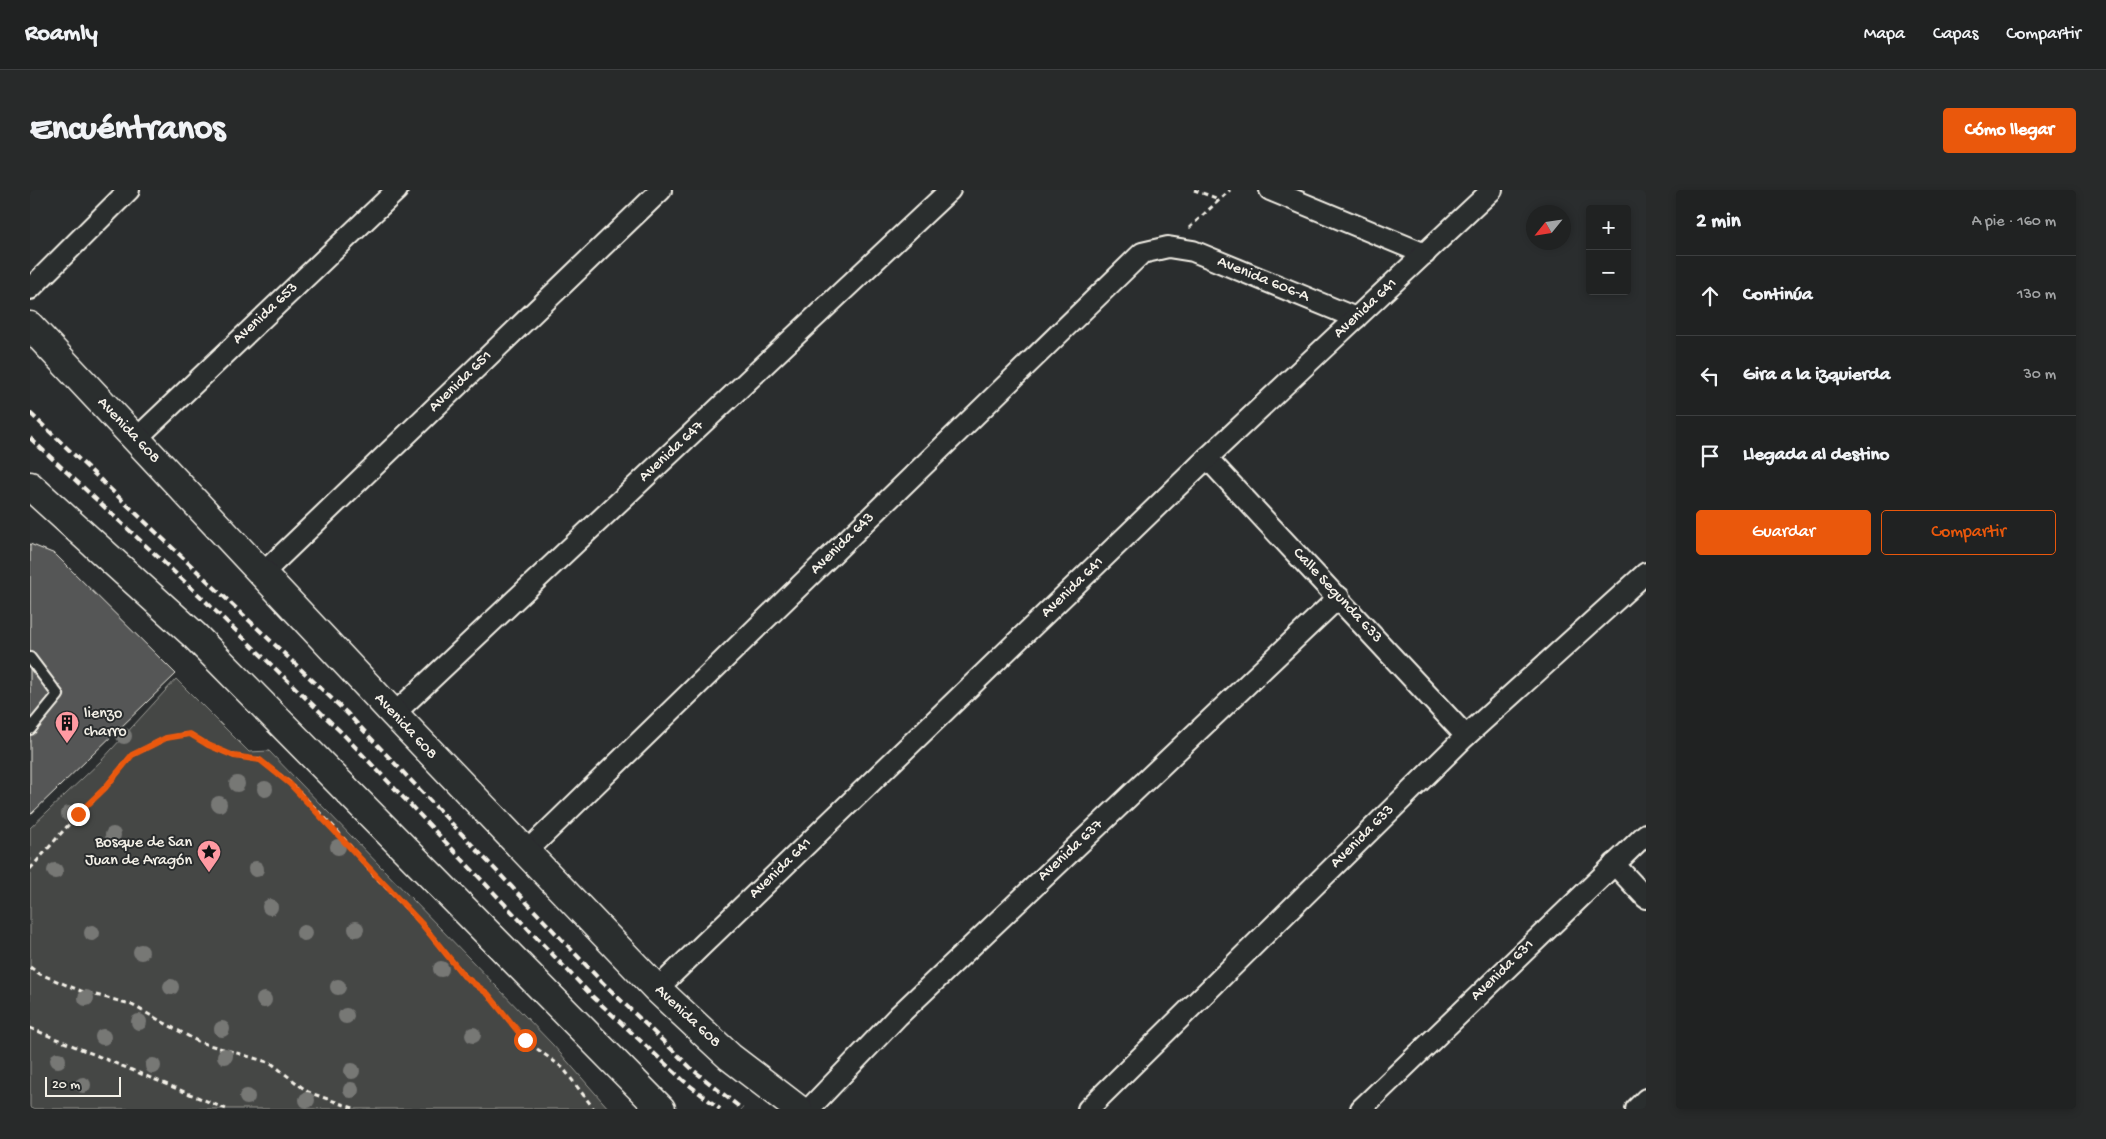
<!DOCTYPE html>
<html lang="es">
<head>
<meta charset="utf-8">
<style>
  :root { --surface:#202222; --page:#282a2a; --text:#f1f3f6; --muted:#a2a4a5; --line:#3d3f40; --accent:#ea580c }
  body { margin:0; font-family:"Gochi Hand",sans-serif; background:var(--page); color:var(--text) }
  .controls { position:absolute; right:15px; top:15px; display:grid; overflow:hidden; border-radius:5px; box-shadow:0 2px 8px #0003 }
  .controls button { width:45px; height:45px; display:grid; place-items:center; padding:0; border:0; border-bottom:1px solid var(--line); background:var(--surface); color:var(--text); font:25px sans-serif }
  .compass { position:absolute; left:1496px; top:15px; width:45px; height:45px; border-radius:50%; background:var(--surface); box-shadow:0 2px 8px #0003; rotate:240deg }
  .scale { position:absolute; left:15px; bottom:12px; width:76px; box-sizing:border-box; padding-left:5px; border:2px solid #f4f1e8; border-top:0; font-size:14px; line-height:18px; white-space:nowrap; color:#f4f1e8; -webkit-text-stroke:4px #2a2d2e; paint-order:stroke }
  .stop { position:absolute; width:15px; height:15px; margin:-11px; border:4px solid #ea580c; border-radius:50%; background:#fff }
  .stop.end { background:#ea580c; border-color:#fff; box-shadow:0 1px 5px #0008 }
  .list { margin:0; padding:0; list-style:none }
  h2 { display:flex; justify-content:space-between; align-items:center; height:65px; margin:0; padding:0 20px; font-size:21px }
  h2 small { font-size:16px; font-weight:400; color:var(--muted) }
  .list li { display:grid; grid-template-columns:32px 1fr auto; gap:15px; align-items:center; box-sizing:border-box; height:80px; padding:0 20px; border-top:1px solid var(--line) }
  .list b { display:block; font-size:19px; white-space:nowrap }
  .list em { font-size:16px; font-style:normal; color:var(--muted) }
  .actions { display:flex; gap:10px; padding:15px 20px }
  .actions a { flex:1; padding:11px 0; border:1px solid var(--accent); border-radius:5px; text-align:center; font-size:18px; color:var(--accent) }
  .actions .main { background:var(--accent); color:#fff }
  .icon { flex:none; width:28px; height:28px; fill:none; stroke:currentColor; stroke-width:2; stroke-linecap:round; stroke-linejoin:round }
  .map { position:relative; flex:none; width:1616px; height:919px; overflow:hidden; border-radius:5px }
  header { display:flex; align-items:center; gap:30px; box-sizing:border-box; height:70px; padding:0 25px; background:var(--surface); border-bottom:1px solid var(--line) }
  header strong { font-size:24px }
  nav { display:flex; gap:28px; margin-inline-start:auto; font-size:18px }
  .intro { display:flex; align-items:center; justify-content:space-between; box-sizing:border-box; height:120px; padding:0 30px }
  h1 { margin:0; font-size:35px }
  .button { padding:12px 22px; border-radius:5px; background:var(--accent); color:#fff; font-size:18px; font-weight:700 }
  main { display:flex; gap:30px; padding:0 30px }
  aside { flex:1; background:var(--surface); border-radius:5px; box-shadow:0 2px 8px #0003 }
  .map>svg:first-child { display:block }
</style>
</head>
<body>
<header>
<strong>Roamly</strong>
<nav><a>Mapa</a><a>Capas</a><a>Compartir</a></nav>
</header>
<div class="intro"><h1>Encuéntranos</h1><a class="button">Cómo llegar</a></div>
<main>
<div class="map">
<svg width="1616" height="919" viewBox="0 0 1616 919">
  <rect width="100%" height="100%" fill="#2a2d2e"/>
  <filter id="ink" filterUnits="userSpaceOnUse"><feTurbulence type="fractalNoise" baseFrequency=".02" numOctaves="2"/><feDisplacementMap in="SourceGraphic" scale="10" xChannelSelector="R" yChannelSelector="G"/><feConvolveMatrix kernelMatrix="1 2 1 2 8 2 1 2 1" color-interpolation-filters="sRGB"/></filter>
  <g filter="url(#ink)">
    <path fill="#444645" stroke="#9c9c96" d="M 146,489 L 219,562 L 239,561 L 523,855 L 579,919 L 0,919 L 0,638 L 71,571 Z"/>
    <path fill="#555756" stroke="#f4f1e8" d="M 0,354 L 25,364 L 146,484 L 0,625 Z"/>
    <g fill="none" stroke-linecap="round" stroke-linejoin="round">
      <defs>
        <path id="service" d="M 0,468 L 28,505 L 0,539"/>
        <g id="minor">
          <path d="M 1240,0 L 1395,64"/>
          <path d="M 0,99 L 99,0"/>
          <path d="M 105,250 L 367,0"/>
          <path d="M 1177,268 L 1436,546"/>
          <path d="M 232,384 L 631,0"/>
          <path d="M 364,524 L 920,0"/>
          <path d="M 495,663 L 1112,63 L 1138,57 L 1163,61 L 1326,128"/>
          <path d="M 1584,674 L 1616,708"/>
          <path d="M 627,799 L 1177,268 L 1462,0"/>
          <path d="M 779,919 L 868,826 L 1309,407"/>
          <path d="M 1058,919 L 1436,546 L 1616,383"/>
          <path d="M 1331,919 L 1616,644"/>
          <path d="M 1606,919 L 1616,909"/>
        </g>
        <g id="trunk">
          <path d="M 0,136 L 364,524 L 627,799 L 700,867 L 768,919"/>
          <path d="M 0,296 L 164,445 L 631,919"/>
        </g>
      </defs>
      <use href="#service" stroke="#f4f1e8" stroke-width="14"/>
      <use href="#minor" stroke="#f4f1e8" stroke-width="24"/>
      <use href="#trunk" stroke="#f4f1e8" stroke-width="31"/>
      <g stroke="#f4f1e8" stroke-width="3" stroke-dasharray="5 4" stroke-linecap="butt">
        <path d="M 1164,0 L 1189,9"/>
        <path d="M 1159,38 L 1200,0"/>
        <path d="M 0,679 L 48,624 L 75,598 L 102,565 L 136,548 L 160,544 L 178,555 L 204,566 L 230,570 L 260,593 L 304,637 L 344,685 L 391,733 L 434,786 L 458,804 L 495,850 L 533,878 L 564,919"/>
        <path d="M 0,777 L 10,784 L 51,801 L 100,814 L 169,852 L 241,873 L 278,902 L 326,919"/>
        <path d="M 0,838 L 196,919"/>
      </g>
      <use href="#service" stroke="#2a2d2e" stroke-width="10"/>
      <use href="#minor" stroke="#2a2d2e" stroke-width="20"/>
      <use href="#trunk" stroke="#2a2d2e" stroke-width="28"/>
      <g stroke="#f4f1e8" stroke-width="4" stroke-dasharray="8 4" stroke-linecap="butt">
        <path d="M 0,223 L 317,523 L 572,792 L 663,880 L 712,919"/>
        <path d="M 0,248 L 170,406 L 311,542 L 562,806 L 654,891 L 690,919"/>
      </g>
    </g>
    <g fill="#777875">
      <circle cx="94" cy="546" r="8"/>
      <circle cx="207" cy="594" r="8"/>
      <circle cx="235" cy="599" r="8"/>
      <circle cx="189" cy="614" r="8"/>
      <circle cx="39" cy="624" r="8"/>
      <circle cx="83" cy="645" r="8"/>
      <circle cx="308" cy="657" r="8"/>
      <circle cx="226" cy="679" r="8"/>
      <circle cx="25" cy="681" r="8"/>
      <circle cx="240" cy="717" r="8"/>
      <circle cx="326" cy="739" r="8"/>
      <circle cx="62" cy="743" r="8"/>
      <circle cx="274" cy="743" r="8"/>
      <circle cx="111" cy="762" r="8"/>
      <circle cx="411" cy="779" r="8"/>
      <circle cx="141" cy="797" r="8"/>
      <circle cx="308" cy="797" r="8"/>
      <circle cx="56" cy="808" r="8"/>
      <circle cx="234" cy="810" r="8"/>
      <circle cx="316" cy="826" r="8"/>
      <circle cx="109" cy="832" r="8"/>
      <circle cx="192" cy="839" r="8"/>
      <circle cx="443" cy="845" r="8"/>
      <circle cx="73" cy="847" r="8"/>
      <circle cx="195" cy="866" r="8"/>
      <circle cx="28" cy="870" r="8"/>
      <circle cx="123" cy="876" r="8"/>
      <circle cx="322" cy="881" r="8"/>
      <circle cx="53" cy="895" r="8"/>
      <circle cx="321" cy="900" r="8"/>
      <circle cx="217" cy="907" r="8"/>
      <circle cx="277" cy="910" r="8"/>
    </g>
  </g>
  <g fill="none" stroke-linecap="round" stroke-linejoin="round" filter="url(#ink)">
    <path stroke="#ea580c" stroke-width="6" d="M 48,624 L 75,598 L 102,565 L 136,548 L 160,544 L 178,555 L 204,566 L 230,570 L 260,594 L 391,733 L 434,786 L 458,804 L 495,850"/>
  </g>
  <defs>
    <symbol id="building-pin" viewBox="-11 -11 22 30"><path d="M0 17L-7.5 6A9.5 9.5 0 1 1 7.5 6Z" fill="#ff9aa2" stroke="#2a2d2e"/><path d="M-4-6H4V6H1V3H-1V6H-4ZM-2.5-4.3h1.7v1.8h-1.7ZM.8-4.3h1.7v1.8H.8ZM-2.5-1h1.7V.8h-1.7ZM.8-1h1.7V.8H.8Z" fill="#111"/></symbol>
    <symbol id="sight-pin" viewBox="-11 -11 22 30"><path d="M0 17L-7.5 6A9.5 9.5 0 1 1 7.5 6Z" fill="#ff9aa2" stroke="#2a2d2e"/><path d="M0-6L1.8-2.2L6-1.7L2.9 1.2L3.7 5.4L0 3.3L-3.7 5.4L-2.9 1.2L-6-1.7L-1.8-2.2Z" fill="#111"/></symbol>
  </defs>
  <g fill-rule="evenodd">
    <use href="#building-pin" x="23" y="519" width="28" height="38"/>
    <use href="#sight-pin" x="165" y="648" width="28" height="38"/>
  </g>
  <g text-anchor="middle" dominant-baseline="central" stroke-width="4" stroke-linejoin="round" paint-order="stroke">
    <g font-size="16" fill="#f4f1e8" stroke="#2a2d2e">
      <text transform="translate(1233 90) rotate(22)">Avenida 606-A</text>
      <text transform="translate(1336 119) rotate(-43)">Avenida 641</text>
      <text transform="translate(236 124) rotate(-43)">Avenida 653</text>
      <text transform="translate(431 192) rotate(-44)">Avenida 651</text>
      <text transform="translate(98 241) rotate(47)">Avenida 608</text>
      <text transform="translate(642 262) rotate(-43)">Avenida 647</text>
      <text transform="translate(813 354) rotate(-44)">Avenida 643</text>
      <text transform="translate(1043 398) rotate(-44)">Avenida 641</text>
      <text transform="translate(1307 406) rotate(47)">Calle Segunda 633</text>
      <text transform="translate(375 537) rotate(47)">Avenida 608</text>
      <text transform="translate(1333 647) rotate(-45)">Avenida 633</text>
      <text transform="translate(1041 661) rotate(-43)">Avenida 637</text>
      <text transform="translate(751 679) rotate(-44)">Avenida 641</text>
      <text transform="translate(1473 781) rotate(-44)">Avenida 631</text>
      <text transform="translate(657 827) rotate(43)">Avenida 608</text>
    </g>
    <g font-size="16" fill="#f4f1e8" stroke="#2a2d2e" text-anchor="start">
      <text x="54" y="524">lienzo<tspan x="54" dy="18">charro</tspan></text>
      <text x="162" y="653" text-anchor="end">Bosque de San<tspan x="162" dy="18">Juan de Aragón</tspan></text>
    </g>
  </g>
</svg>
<div class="controls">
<button>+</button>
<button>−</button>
</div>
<svg class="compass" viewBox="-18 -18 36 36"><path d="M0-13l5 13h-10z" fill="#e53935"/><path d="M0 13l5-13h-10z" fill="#a2a4a5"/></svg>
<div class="scale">20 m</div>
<div class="stop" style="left:495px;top:850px"></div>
<div class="stop end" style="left:48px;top:624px"></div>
</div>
<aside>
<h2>2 min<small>A pie · 160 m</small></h2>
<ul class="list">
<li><svg class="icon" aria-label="ahead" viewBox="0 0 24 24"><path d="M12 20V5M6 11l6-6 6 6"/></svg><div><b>Continúa</b></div><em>130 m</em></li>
<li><svg class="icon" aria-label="left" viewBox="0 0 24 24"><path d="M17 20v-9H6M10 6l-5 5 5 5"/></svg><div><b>Gira a la izquierda</b></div><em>30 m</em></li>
<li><svg class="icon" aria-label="arrive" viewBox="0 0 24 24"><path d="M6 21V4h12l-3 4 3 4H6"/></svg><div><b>Llegada al destino</b></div></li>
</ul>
<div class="actions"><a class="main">Guardar</a><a>Compartir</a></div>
</aside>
</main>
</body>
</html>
